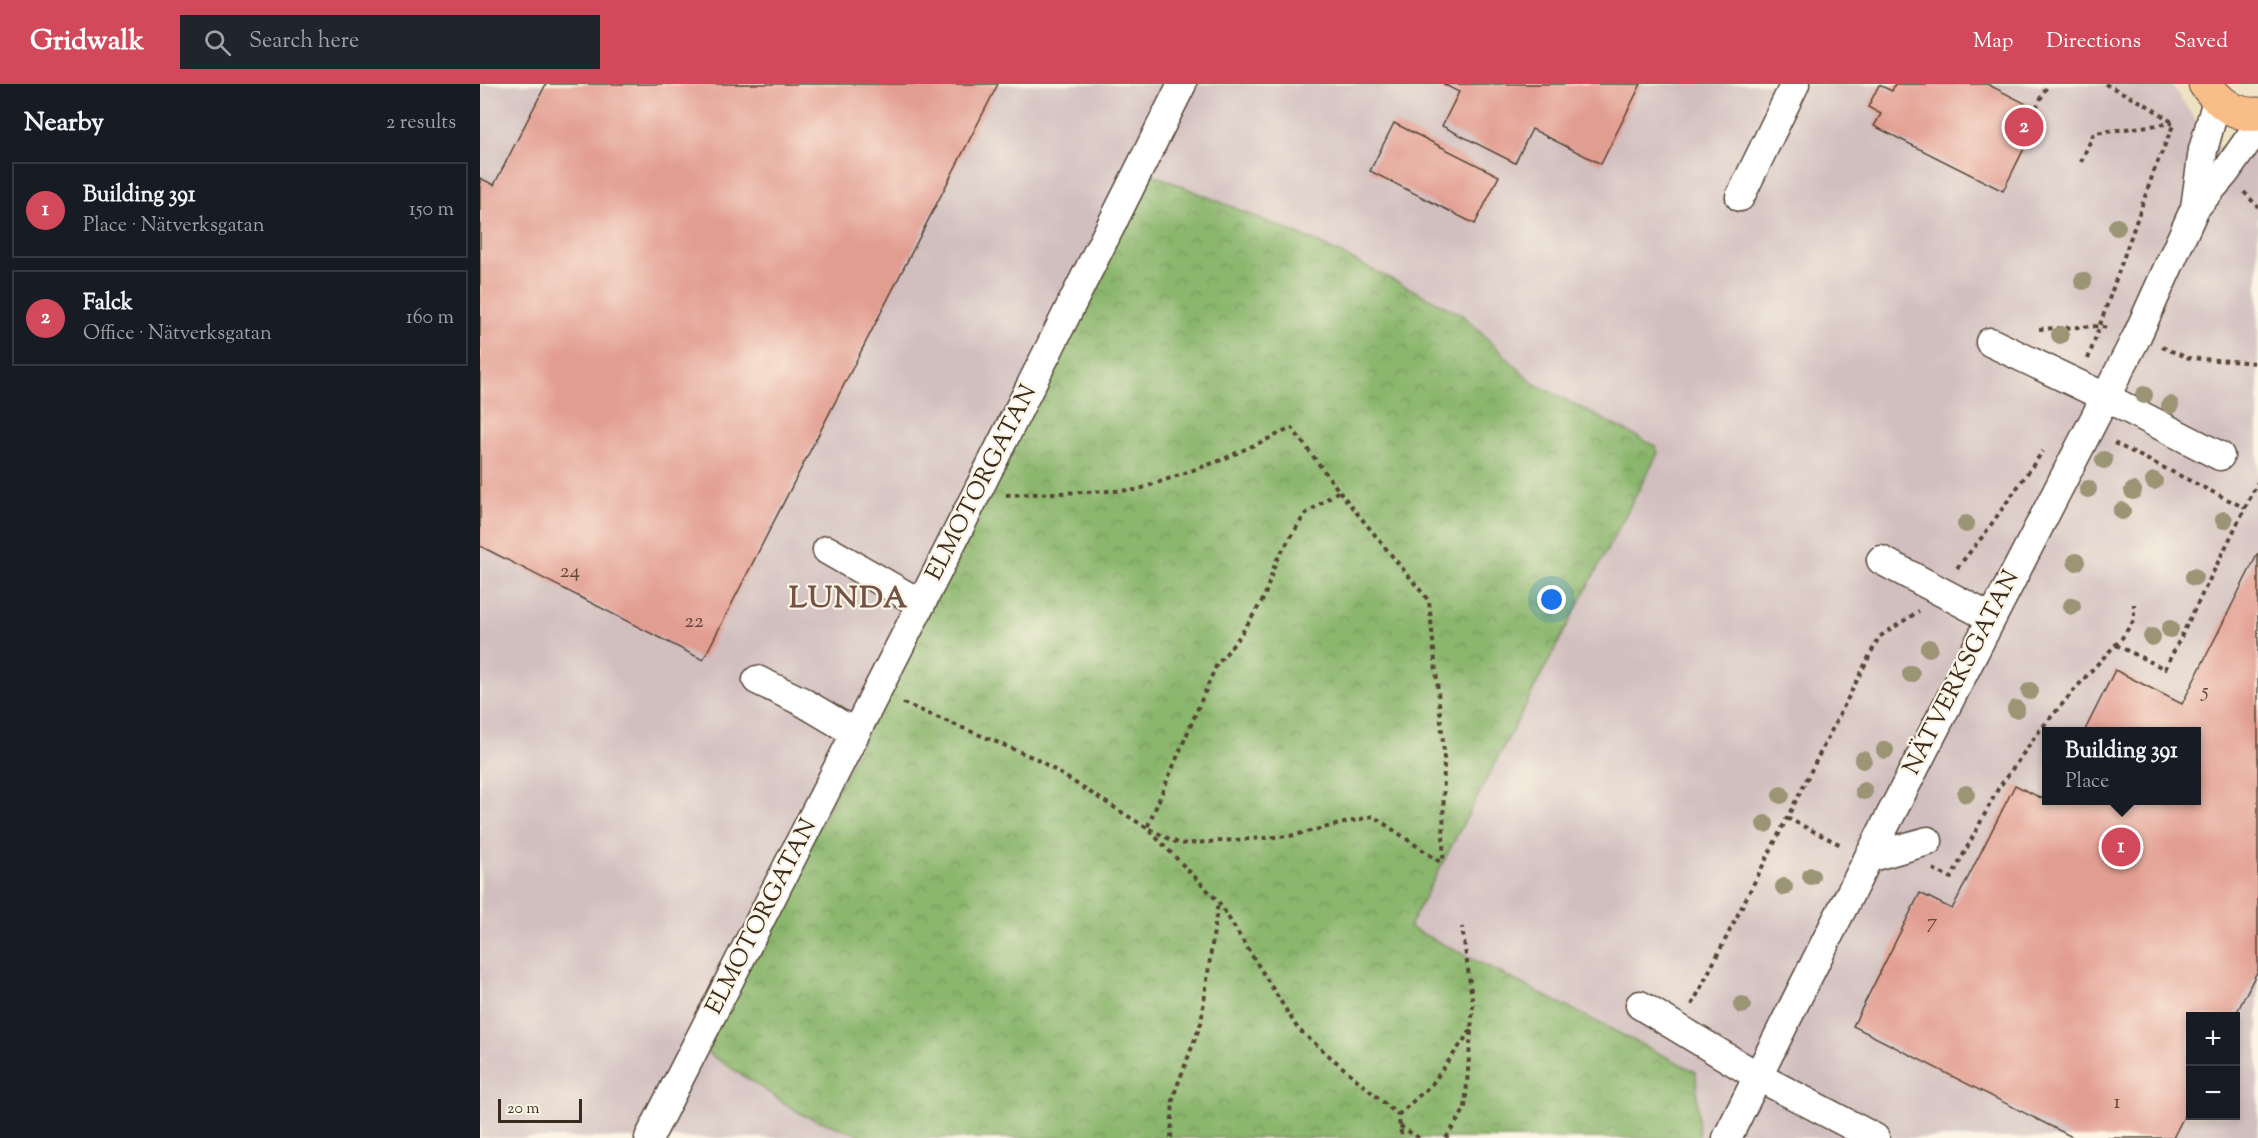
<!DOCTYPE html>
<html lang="en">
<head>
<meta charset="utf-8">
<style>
  :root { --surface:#171b24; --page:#20242c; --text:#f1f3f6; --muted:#9ea1a6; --line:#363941; --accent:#d1495b }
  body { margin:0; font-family:"Sorts Mill Goudy",serif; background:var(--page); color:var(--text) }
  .controls { position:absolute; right:18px; bottom:18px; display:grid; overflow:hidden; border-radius:0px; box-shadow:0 3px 9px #0003 }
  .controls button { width:54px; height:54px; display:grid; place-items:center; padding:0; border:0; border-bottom:2px solid var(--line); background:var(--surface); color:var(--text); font:30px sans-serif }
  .scale { position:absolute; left:18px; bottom:15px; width:84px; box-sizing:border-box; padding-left:6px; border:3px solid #3b2a1e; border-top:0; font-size:16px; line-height:21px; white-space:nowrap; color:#3b2a1e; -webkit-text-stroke:4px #fcf5e5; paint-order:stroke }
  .you { position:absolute; left:1072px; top:516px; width:21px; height:21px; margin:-15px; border:4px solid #fff; border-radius:50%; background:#1a73e8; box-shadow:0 0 0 9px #1a73e833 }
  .badge { display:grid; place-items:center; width:39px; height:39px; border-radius:50%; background:var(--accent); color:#fff; font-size:20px; font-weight:700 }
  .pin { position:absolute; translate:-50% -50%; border:3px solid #fff; box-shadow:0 2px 6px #0006 }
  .popup { position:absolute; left:1562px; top:643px; width:159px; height:78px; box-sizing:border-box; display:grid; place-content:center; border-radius:0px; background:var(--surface); filter:drop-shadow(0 2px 4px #0005); font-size:20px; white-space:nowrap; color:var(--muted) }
  .popup b { font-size:22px; color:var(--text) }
  .popup::after { content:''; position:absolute; left:50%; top:100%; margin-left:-12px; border:12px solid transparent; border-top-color:var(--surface) }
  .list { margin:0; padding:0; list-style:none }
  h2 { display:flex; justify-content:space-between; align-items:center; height:78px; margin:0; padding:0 24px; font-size:26px }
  h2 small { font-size:20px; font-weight:400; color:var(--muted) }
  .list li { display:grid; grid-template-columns:39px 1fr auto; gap:18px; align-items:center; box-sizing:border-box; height:96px; margin:0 12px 12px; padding:0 12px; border:2px solid var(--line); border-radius:0px }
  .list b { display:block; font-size:22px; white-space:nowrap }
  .list p { margin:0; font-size:20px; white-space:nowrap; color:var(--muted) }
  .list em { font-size:20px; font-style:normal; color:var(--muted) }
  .icon { flex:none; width:33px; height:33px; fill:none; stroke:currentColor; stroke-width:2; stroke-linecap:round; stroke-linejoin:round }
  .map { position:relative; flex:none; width:1778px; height:1054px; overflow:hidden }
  header { display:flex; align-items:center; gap:36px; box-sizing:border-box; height:84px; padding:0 30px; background:var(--accent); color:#fff }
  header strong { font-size:28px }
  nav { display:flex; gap:33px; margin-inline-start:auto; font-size:21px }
  .search { width:420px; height:54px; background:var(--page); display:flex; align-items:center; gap:15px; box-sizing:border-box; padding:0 21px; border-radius:0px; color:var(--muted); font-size:22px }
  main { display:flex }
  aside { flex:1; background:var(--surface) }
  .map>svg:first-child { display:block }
</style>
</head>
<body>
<header>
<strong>Gridwalk</strong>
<div class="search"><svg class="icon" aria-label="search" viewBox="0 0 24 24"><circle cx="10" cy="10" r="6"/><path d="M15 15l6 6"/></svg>Search here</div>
<nav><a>Map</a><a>Directions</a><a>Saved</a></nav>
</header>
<main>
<aside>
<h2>Nearby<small>2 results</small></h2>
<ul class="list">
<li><span class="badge">1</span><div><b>Building 391</b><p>Place · Nätverksgatan</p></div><em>150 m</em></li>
<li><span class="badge">2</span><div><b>Falck</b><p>Office · Nätverksgatan</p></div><em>160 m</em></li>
</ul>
</aside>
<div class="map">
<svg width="1778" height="1054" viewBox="0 0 1778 1054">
  <defs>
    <pattern id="forest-crowns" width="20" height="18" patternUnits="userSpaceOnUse" patternTransform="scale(1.5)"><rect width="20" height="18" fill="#8bb66d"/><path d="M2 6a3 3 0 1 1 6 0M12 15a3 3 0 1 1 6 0" fill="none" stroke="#739459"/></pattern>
  </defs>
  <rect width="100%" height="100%" fill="#fcf5e5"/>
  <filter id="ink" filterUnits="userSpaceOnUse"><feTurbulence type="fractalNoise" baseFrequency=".0167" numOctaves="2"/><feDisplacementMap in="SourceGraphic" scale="12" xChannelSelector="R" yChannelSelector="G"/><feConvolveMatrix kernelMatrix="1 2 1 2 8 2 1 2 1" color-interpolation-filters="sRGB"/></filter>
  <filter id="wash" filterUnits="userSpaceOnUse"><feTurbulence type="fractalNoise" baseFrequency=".008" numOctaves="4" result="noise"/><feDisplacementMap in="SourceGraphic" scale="24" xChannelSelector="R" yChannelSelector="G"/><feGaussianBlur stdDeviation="1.35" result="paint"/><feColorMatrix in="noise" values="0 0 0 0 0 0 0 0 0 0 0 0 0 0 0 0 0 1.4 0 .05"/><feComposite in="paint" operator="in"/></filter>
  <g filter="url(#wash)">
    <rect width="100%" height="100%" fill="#ede0bf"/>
    <path fill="#d1bfbf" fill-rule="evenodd" d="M 0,0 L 1691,0 L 1733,62 L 1778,65 L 1778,1054 L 0,1054 ZM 1566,648 L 1716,648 L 1716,716 L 1566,716 ZM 1710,932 L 1756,932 L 1756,1032 L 1710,1032 Z"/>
    <path fill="url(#forest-crowns)" stroke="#637046" stroke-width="1.5" d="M 670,89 L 839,159 L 983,231 L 1053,299 L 1175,362 L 1178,369 L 929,843 L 1216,988 L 1219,1054 L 388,1054 L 323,1031 L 225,967 Z"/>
    <g id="blocks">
      <g fill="#e29d91">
        <path d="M 66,0 L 518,0 L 223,576 L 0,462 L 0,94 L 14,101 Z"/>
        <path d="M 963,0 L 1161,0 L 1121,80 L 1052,45 L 1035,79 L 962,42 L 979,8 Z"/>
        <path d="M 1415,0 L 1507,0 L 1562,28 L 1523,107 L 1394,42 L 1401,30 L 1388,23 L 1399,1 L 1412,7 Z"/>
        <path d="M 914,39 L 1019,92 L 995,140 L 890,87 Z"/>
        <path d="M 1778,469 L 1778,886 L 1755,932 L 1710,932 L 1710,1020 L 1693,1054 L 1594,1054 L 1373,942 L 1440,809 L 1472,825 L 1535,701 L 1569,718 L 1716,716 L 1716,648 L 1604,648 L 1635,586 L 1702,620 Z"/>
      </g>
    </g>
  </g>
  <g filter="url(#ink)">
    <use href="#blocks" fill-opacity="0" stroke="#564536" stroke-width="1.5"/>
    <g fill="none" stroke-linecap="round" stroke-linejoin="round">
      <defs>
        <g id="minor">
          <path d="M 1260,113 L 1315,0"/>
          <path d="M 1715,124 L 1745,89 L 1778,42"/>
          <path d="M 1510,258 L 1625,313 L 1740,372"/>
          <path d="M 347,466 L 441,520"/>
          <path d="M 1401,476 L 1511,534"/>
          <path d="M 277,596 L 321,617 L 375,649"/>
          <path d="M 1388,774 L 1448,757"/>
          <path d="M 1160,921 L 1279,993 L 1395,1054"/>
          <path d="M 169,1054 L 429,544 L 702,0"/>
          <path d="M 1247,1054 L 1357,835 L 1657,252 L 1715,124 L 1723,66 L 1737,16"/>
        </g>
        <path id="major" d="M 1725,0 C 1738,17 1754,32 1778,30"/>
      </defs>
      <use href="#minor" stroke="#564536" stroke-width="31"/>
      <use href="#major" stroke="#564536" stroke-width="35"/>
      <g stroke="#564536" stroke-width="4" stroke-dasharray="4.5 4.5" stroke-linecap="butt">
        <path d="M 1625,0 L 1665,20 L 1695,40"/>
        <path d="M 1556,24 L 1568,0"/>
        <path d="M 1601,78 L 1614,49 L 1693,39"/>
        <path d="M 1764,108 L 1778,123"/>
        <path d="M 1559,245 L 1620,242 L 1630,245"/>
        <path d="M 1682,263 L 1708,274 L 1778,279"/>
        <path d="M 1608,275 L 1674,87 L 1694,39"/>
        <path d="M 1634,359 L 1765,424"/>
        <path d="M 859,407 L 949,517 L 964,668 L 963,779"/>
        <path d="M 526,411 L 657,406 L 739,377 L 812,344 L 859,407 L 825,430 L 796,477 L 784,514 L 760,552 L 736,582 L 667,744 L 700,760 L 810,752 L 893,732 L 963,780"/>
        <path d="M 1477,484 L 1503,452 L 1563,367"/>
        <path d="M 1636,561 L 1685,585 L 1778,398"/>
        <path d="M 423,619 L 557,675 L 667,744 L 738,817 L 818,945 L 918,1031 L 922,1054"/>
        <path d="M 1307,734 L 1363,762"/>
        <path d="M 1453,785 L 1471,794 L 1518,705 L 1560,646 L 1609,589 L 1642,554 L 1654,536 L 1654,520"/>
        <path d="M 1212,921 L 1399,553 L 1439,527"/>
        <path d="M 918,1031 L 952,1000 L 991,946"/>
        <path d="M 920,1042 L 939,1054"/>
        <path d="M 691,1054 L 693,1013 L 721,939 L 738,818"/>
        <path d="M 966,1054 L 985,1025 L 993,921 L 982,843"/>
      </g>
      <use href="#minor" stroke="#fff" stroke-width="28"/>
      <use href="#major" stroke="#f8bd89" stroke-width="33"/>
    </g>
    <g fill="#9b9474">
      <circle cx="1637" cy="143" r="9"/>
      <circle cx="1603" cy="197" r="9"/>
      <circle cx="1580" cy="251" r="9"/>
      <circle cx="1664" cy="311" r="9"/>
      <circle cx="1690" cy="321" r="9"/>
      <circle cx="1624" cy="376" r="9"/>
      <circle cx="1674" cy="397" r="9"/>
      <circle cx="1608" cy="405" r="9"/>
      <circle cx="1653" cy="407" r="9"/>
      <circle cx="1642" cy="427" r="9"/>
      <circle cx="1744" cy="436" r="9"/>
      <circle cx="1486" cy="440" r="9"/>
      <circle cx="1596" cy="478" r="9"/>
      <circle cx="1714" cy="493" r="9"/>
      <circle cx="1592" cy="522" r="9"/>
      <circle cx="1690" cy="545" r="9"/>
      <circle cx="1672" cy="553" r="9"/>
      <circle cx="1449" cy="564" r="9"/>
      <circle cx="1431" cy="590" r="9"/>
      <circle cx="1550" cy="607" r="9"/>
      <circle cx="1536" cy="625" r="9"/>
      <circle cx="1405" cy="666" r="9"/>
      <circle cx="1383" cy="676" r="9"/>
      <circle cx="1384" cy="707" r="9"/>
      <circle cx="1486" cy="710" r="9"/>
      <circle cx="1301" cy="711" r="9"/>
      <circle cx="1285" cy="740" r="9"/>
      <circle cx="1331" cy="792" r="9"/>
      <circle cx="1304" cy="803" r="9"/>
      <circle cx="1262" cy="921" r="9"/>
    </g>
  </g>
  <g text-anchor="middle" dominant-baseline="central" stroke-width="4.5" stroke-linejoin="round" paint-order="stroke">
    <g font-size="21" fill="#65473b">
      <text x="90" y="488">24</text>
      <text x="214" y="538">22</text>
      <text x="1725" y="608">5</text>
      <text x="1452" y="839">7</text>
      <text x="1637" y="1019">1</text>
    </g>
    <g font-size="24" fill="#3b2a1e" stroke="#fcf5e5">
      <text transform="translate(502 399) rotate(-63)">ELMOTORGATAN</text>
      <text transform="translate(1482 589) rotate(-63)">NÄTVERKSGATAN</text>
      <text transform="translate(282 833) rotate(-63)">ELMOTORGATAN</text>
    </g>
    <g font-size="30" font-weight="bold" letter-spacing="1.5" fill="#755246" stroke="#fcf5e5">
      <text x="369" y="515">LUNDA</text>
    </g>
  </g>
</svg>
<div class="controls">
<button>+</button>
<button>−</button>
</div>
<div class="scale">20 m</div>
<div class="you"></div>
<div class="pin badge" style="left:1641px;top:763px">1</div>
<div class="popup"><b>Building 391</b>Place</div>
<div class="pin badge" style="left:1544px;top:43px">2</div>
</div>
</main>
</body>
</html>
